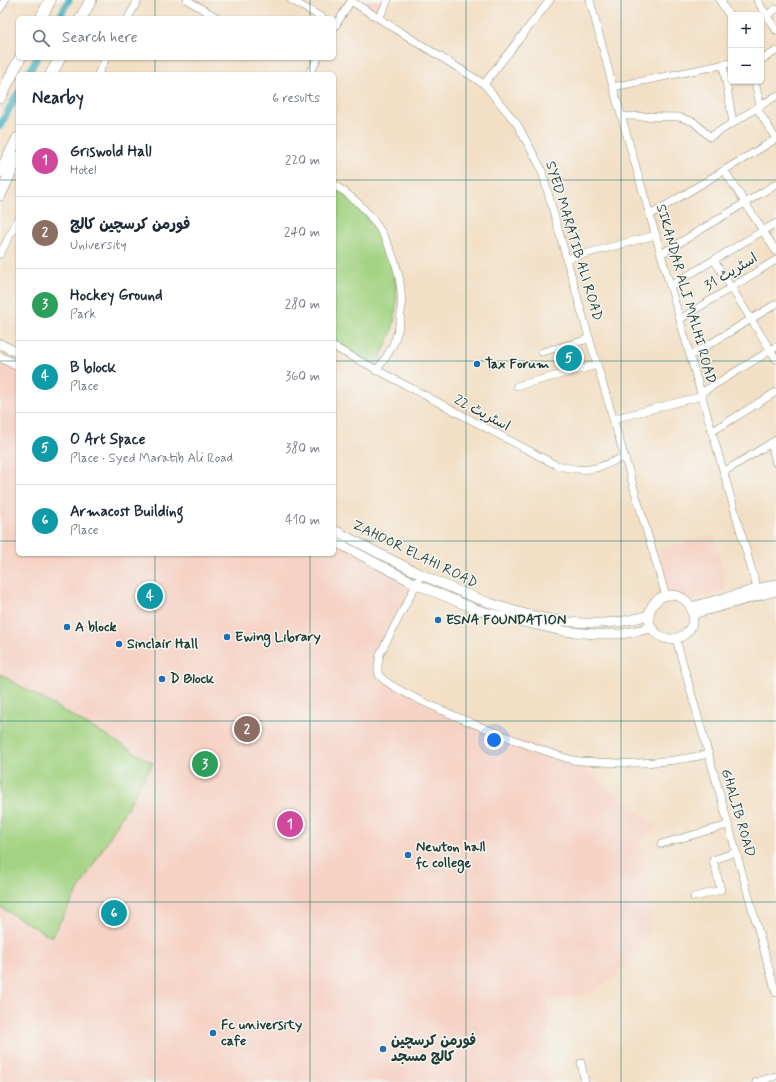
<!DOCTYPE html>
<html lang="en">
<head>
<meta charset="utf-8">
<style>
  :root { --surface:#fff; --page:#f2f2f3; --text:#1f2937; --muted:#747a83; --line:#e0e1e3; --accent:#d93025 }
  body { margin:0; font-family:Mynerve,"Playpen Sans Arabic",sans-serif; background:var(--page); color:var(--text) }
  .controls { position:absolute; right:12px; top:12px; display:grid; overflow:hidden; border-radius:6px; box-shadow:0 1px 3px #0004 }
  .controls button { width:36px; height:36px; display:grid; place-items:center; padding:0; border:0; border-bottom:1px solid var(--line); background:var(--surface); color:var(--text); font:20px sans-serif }
  .you { position:absolute; left:494px; top:740px; width:14px; height:14px; margin:-10px; border:3px solid #fff; border-radius:50%; background:#1a73e8; box-shadow:0 0 0 6px #1a73e833 }
  .badge { display:grid; place-items:center; width:26px; height:26px; border-radius:50%; background:var(--accent); color:#fff; font-size:13px; font-weight:700 }
  .pin { position:absolute; translate:-50% -50%; border:2px solid #fff; box-shadow:0 1px 4px #0006 }
  .list { margin:0; padding:0; list-style:none }
  h2 { display:flex; justify-content:space-between; align-items:center; height:52px; margin:0; padding:0 16px; font-size:17px }
  h2 small { font-size:13px; font-weight:400; color:var(--muted) }
  .list li { display:grid; grid-template-columns:26px 1fr auto; gap:12px; align-items:center; box-sizing:border-box; height:72px; padding:0 16px; border-top:1px solid var(--line) }
  .list b { display:block; font-size:15px; white-space:nowrap }
  .list p { margin:0; font-size:13px; white-space:nowrap; color:var(--muted) }
  .list em { font-size:13px; font-style:normal; color:var(--muted) }
  .icon { flex:none; width:22px; height:22px; fill:none; stroke:currentColor; stroke-width:2; stroke-linecap:round; stroke-linejoin:round }
  .map { position:relative; flex:none; width:776px; height:1082px; overflow:hidden }
  .search { position:absolute; background:var(--surface); box-shadow:0 1px 3px #0004; left:16px; top:16px; width:320px; height:44px; display:flex; align-items:center; gap:10px; box-sizing:border-box; padding:0 14px; border-radius:6px; color:var(--muted); font-size:15px }
  .panel { position:absolute; background:var(--surface); box-shadow:0 1px 3px #0004; left:16px; top:72px; width:320px; height:484px; border-radius:6px }
  .map>svg:first-child { display:block }
</style>
</head>
<body>
<div class="map">
<svg width="776" height="1082" viewBox="0 0 776 1082">
  <rect width="100%" height="100%" fill="#f6f6f2"/>
  <filter id="ink" filterUnits="userSpaceOnUse"><feTurbulence type="fractalNoise" baseFrequency=".025" numOctaves="2"/><feDisplacementMap in="SourceGraphic" scale="8" xChannelSelector="R" yChannelSelector="G"/><feConvolveMatrix kernelMatrix="1 2 1 2 8 2 1 2 1" color-interpolation-filters="sRGB"/></filter>
  <filter id="wash" filterUnits="userSpaceOnUse"><feTurbulence type="fractalNoise" baseFrequency=".012" numOctaves="4" result="noise"/><feDisplacementMap in="SourceGraphic" scale="16" xChannelSelector="R" yChannelSelector="G"/><feGaussianBlur stdDeviation="0.9" result="paint"/><feColorMatrix in="noise" values="0 0 0 0 0 0 0 0 0 0 0 0 0 0 0 0 0 1.4 0 .05"/><feComposite in="paint" operator="in"/></filter>
  <g filter="url(#wash)">
    <rect width="100%" height="100%" fill="#f3dfc5"/>
    <g fill="#f6d2c4">
      <path d="M 353,0 L 387,0 L 379,18 Z"/>
      <path d="M 0,359 L 18,368 L 18,554 L 334,554 L 334,534 L 420,579 L 380,654 L 379,674 L 414,698 L 574,760 L 657,826 L 640,843 L 649,879 L 652,917 L 643,946 L 613,978 L 591,993 L 548,1001 L 548,1082 L 0,1082 Z"/>
      <path d="M 714,535 L 727,590 L 690,600 L 669,590 L 658,549 Z"/>
    </g>
    <g fill="#a3d382" stroke="#61885b">
      <path d="M 334,187 C 395,228 416,301 376,365 L 334,342 Z"/>
      <path d="M 0,674 L 153,763 L 51,937 L 0,907 Z"/>
    </g>
    <g fill="none" stroke-linecap="round" stroke-linejoin="round">
      <g stroke="#3dadba" stroke-width="7">
        <path d="M 59,18 L 69,0"/>
        <path d="M 28,74 L 37,58"/>
        <path d="M 0,126 L 18,93"/>
      </g>
    </g>
  </g>
  <g filter="url(#ink)">
    <g fill="none" stroke-linecap="round" stroke-linejoin="round">
      <defs>
        <g id="minor">
          <path d="M 187,0 L 218,18"/>
          <path d="M 291,0 L 323,18"/>
          <path d="M 590,0 L 613,87 L 758,592"/>
          <path d="M 723,0 L 720,1 L 731,18"/>
          <path d="M 757,0 L 776,30"/>
          <path d="M 0,9 L 5,0"/>
          <path d="M 767,15 L 776,9"/>
          <path d="M 128,18 L 138,0"/>
          <path d="M 379,18 L 388,0"/>
          <path d="M 334,28 L 351,1 L 484,84 L 517,124 L 541,168 L 585,324 L 666,596"/>
          <path d="M 761,60 L 776,51"/>
          <path d="M 723,64 L 733,123"/>
          <path d="M 98,74 L 106,58"/>
          <path d="M 309,74 L 318,58"/>
          <path d="M 755,81 L 760,106"/>
          <path d="M 484,84 L 550,0"/>
          <path d="M 613,87 L 731,63"/>
          <path d="M 622,116 L 679,117 L 694,122 L 710,137 L 776,96"/>
          <path d="M 724,170 L 776,251"/>
          <path d="M 334,185 C 384,214 413,278 397,334 C 393,348 385,359 376,371"/>
          <path d="M 650,215 L 776,139 L 757,108"/>
          <path d="M 0,254 L 18,220"/>
          <path d="M 661,254 L 776,184"/>
          <path d="M 566,259 L 656,235"/>
          <path d="M 714,260 L 776,359"/>
          <path d="M 670,286 L 776,223"/>
          <path d="M 680,319 L 776,260"/>
          <path d="M 334,347 L 556,465 C 571,469 587,472 602,466 C 610,463 616,460 625,457"/>
          <path d="M 542,352 L 589,339"/>
          <path d="M 690,356 L 776,304"/>
          <path d="M 517,386 L 597,365"/>
          <path d="M 701,393 L 776,347"/>
          <path d="M 613,419 L 702,396"/>
          <path d="M 713,431 L 776,392"/>
          <path d="M 771,443 L 776,463"/>
          <path d="M 725,471 L 776,440"/>
          <path d="M 421,575 L 380,654 C 379,661 376,669 379,675 C 393,695 544,753 573,760 C 582,762 592,761 600,762 C 637,765 673,762 709,754"/>
          <path d="M 676,639 L 776,993"/>
          <path d="M 661,844 L 728,825"/>
          <path d="M 694,897 L 721,890 L 713,860 L 736,852"/>
          <path d="M 581,1063 L 585,1082"/>
          <path d="M 756,1082 L 776,1076"/>
        </g>
        <g id="major">
          <path d="M 0,344 L 18,353"/>
          <path d="M 0,357 L 18,366"/>
          <path d="M 334,530 C 421,575 548,648 649,615"/>
          <path d="M 334,541 L 416,584 L 475,609 L 519,621 L 564,631 L 595,634 L 621,634 L 651,628"/>
          <circle cx="671" cy="617" r="22"/>
          <path d="M 691,607 L 776,584"/>
          <path d="M 693,614 L 776,591"/>
        </g>
        <g id="highway">
          <path d="M 41,18 L 50,0"/>
          <path d="M 81,18 L 91,0"/>
          <path d="M 51,74 L 60,58"/>
          <path d="M 0,98 L 20,58"/>
          <path d="M 0,172 L 18,138"/>
          <path d="M 0,195 L 18,157"/>
        </g>
      </defs>
      <use href="#minor" stroke="#898e7c" stroke-width="8"/>
      <use href="#major" stroke="#898e7c" stroke-width="10"/>
      <use href="#highway" stroke="#898e7c" stroke-width="12"/>
      <use href="#minor" stroke="#fff" stroke-width="7"/>
      <use href="#major" stroke="#fff" stroke-width="9"/>
      <use href="#highway" stroke="#fff" stroke-width="11"/>
    </g>
  </g>
  <path fill="none" stroke="#0f766e" stroke-width="1" stroke-opacity="0.55" d="M 155,0 L 155,18M 310,0 L 310,18M 466,0 L 466,1082M 621,0 L 621,1082M 155,58 L 155,74M 310,58 L 310,74M 0,180 L 18,180M 334,180 L 776,180M 0,361 L 18,361M 334,361 L 776,361M 0,541 L 18,541M 334,541 L 776,541M 155,554 L 155,1082M 310,554 L 310,1082M 0,721 L 776,721M 0,902 L 776,902"/>
  <g fill="#1f6fb2" stroke="#f6f6f2" stroke-width="1.5">
    <circle cx="477" cy="364" r="4"/>
    <circle cx="438" cy="620" r="4"/>
    <circle cx="67" cy="627" r="4"/>
    <circle cx="227" cy="637" r="4"/>
    <circle cx="119" cy="644" r="4"/>
    <circle cx="162" cy="679" r="4"/>
    <circle cx="408" cy="855" r="4"/>
    <circle cx="213" cy="1033" r="4"/>
    <circle cx="383" cy="1049" r="4"/>
  </g>
  <g text-anchor="middle" dominant-baseline="central" stroke-width="3" stroke-linejoin="round" paint-order="stroke">
    <g font-size="14" fill="#1f3d34" stroke="#f6f6f2">
      <text transform="translate(574 241) rotate(73)">SYED MARATIB ALI ROAD</text>
      <text transform="translate(731 272) rotate(-31)">اسٹریٹ 31</text>
      <text transform="translate(686 294) rotate(74)">SIKANDAR ALI MALHI ROAD</text>
      <text transform="translate(482 413) rotate(28)">اسٹریٹ 22</text>
      <text transform="translate(415 554) rotate(26)">ZAHOOR ELAHI ROAD</text>
      <text transform="translate(738 813) rotate(74)">GHALIB ROAD</text>
    </g>
    <g font-size="14" font-weight="bold" fill="#1f3d34" stroke="#f6f6f2" text-anchor="start">
      <text x="485" y="364">Tax Forum</text>
      <text x="446" y="620">ESNA FOUNDATION</text>
      <text x="75" y="627">A block</text>
      <text x="235" y="637">Ewing Library</text>
      <text x="127" y="644">Sinclair Hall</text>
      <text x="170" y="679">D Block</text>
      <text x="416" y="847">Newton hall<tspan x="416" dy="16">fc college</tspan></text>
      <text x="221" y="1025">Fc university<tspan x="221" dy="16">cafe</tspan></text>
      <text x="391" y="1041">فورمن کرسچین<tspan x="391" dy="16">کالج مسجد</tspan></text>
    </g>
  </g>
</svg>
<div class="controls">
<button>+</button>
<button>−</button>
</div>
<div class="you"></div>
<div class="pin badge" style="left:290px;top:824px;background:#d1479c">1</div>
<div class="pin badge" style="left:247px;top:729px;background:#8d6e63">2</div>
<div class="pin badge" style="left:205px;top:764px;background:#2e9e5b">3</div>
<div class="pin badge" style="left:150px;top:596px;background:#0f9aa8">4</div>
<div class="pin badge" style="left:569px;top:358px;background:#0f9aa8">5</div>
<div class="pin badge" style="left:114px;top:913px;background:#0f9aa8">6</div>
<div class="search"><svg class="icon" aria-label="search" viewBox="0 0 24 24"><circle cx="10" cy="10" r="6"/><path d="M15 15l6 6"/></svg>Search here</div>
<section class="panel">
<h2>Nearby<small>6 results</small></h2>
<ul class="list">
<li><span class="badge" style="background:#d1479c">1</span><div><b>Griswold Hall</b><p>Hotel</p></div><em>220 m</em></li>
<li><span class="badge" style="background:#8d6e63">2</span><div><b>فورمن کرسچین کالج</b><p>University</p></div><em>240 m</em></li>
<li><span class="badge" style="background:#2e9e5b">3</span><div><b>Hockey Ground</b><p>Park</p></div><em>280 m</em></li>
<li><span class="badge" style="background:#0f9aa8">4</span><div><b>B block</b><p>Place</p></div><em>360 m</em></li>
<li><span class="badge" style="background:#0f9aa8">5</span><div><b>O Art Space</b><p>Place · Syed Maratib Ali Road</p></div><em>380 m</em></li>
<li><span class="badge" style="background:#0f9aa8">6</span><div><b>Armacost Building</b><p>Place</p></div><em>410 m</em></li>
</ul>
</section>
</div>
</body>
</html>
